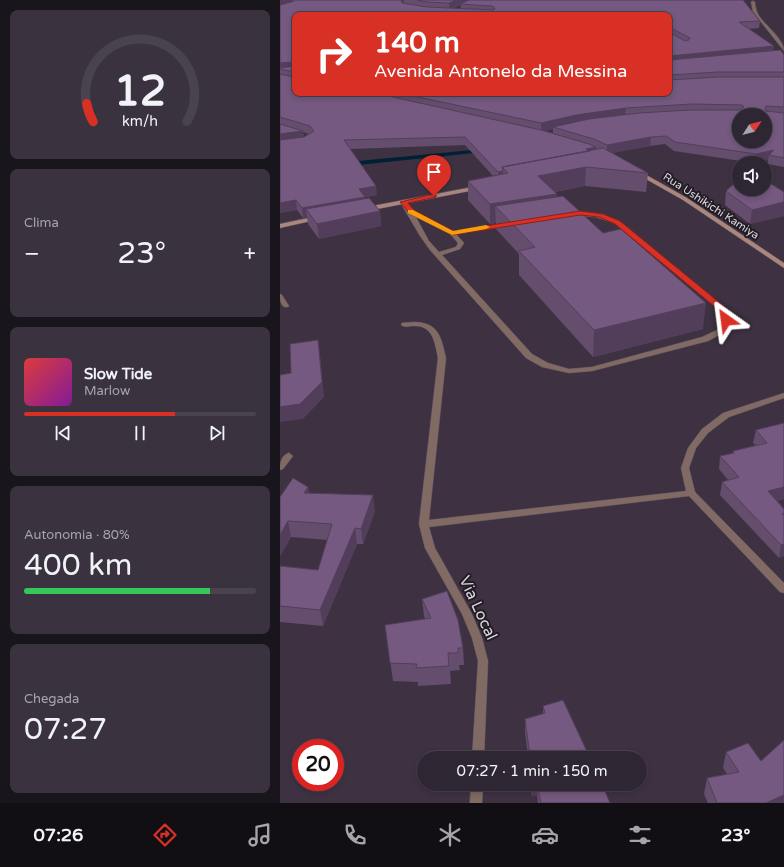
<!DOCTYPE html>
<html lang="pt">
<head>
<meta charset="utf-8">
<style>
	:root { --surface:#2e2632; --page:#3a323e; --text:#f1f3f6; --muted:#a7a5ac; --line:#49434d; --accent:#d93025 }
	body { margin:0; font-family:"Varela Round",sans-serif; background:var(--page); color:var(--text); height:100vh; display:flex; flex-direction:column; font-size:15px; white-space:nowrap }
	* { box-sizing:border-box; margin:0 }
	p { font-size:13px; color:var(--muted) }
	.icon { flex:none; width:22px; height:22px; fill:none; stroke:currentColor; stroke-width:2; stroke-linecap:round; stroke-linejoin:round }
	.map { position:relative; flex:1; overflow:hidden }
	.drawer { display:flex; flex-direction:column; gap:10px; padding:10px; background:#19151c; width:280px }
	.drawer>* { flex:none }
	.guide { position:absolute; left:12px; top:12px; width:380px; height:84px; border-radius:8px; box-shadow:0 2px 6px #0003,0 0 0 1px var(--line); background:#d93025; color:#fff; overflow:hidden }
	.needle { width:26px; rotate:54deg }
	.controls { position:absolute; left:452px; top:108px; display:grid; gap:8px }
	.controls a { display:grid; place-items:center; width:40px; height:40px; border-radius:50%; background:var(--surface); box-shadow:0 2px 6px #0003,0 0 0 1px var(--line); font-size:20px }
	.speed { position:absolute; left:12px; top:739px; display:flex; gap:8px; font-size:20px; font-weight:700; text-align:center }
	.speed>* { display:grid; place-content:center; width:52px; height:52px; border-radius:50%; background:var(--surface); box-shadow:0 2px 6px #0003,0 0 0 1px var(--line); line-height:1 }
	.speed .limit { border:6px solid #d22; background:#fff; color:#111 }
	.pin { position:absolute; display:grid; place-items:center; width:34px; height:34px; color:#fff; margin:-41px -17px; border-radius:50% 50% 50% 0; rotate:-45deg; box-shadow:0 0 4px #0007 }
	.pin .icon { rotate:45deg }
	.me { position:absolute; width:44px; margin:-22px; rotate:329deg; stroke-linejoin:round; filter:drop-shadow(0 0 3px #0008) }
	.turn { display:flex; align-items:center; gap:14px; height:84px; padding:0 16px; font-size:18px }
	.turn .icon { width:52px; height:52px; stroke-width:2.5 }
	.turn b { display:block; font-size:28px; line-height:34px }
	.big { font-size:30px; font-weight:600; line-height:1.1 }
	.drawer .card { flex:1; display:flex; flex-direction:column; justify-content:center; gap:6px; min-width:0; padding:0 14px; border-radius:8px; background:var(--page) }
	.drawer .dial { align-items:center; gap:0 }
	.dial svg { height:104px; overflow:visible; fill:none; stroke:var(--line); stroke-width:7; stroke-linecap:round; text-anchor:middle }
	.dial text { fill:var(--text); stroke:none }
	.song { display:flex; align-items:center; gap:12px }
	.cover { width:48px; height:48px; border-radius:6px; background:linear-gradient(135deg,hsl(0 70% 55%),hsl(290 70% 35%)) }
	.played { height:4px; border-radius:2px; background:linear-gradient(90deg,var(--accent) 65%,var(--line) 65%) }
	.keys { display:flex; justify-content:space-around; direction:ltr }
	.heat { display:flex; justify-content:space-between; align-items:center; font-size:22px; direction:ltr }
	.charge { height:6px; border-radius:3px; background:linear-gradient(90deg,#34c759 80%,var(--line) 0) }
	.trip { position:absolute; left:137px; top:751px; width:230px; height:40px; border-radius:20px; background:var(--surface); box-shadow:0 2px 6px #0003,0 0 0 1px var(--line); font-weight:600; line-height:40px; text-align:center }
	.tabs { display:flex; height:64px; justify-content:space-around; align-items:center; background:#120f14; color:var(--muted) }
	.tabs .icon { width:28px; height:28px }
	.tabs .current { color:var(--accent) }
	.tabs b { font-size:18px; color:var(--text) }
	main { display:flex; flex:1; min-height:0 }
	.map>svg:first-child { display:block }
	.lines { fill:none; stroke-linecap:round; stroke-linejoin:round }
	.stream { fill:#012035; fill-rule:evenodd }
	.lane-casing { stroke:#5b505e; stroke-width:1 }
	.street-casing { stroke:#5b505e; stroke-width:1 }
	.secondary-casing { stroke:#5b505e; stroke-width:1 }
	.lane { fill:#816a64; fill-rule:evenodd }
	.street { fill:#816a64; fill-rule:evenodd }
	.secondary { fill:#ab867d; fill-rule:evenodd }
	.wall { fill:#654d6e; fill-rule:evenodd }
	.shaded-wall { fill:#523e5a }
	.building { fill:#755980; stroke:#523e5a; fill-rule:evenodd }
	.route { fill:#d93025; stroke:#8d1f18 }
	.slow { fill:#f59e0b }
	.labels { text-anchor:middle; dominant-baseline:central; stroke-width:4; stroke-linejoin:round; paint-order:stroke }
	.far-street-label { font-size:11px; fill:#ddd6e0; stroke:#221c24 }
	.near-street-label { font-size:16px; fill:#ddd6e0; stroke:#221c24 }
</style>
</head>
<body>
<main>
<section class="drawer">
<div class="card dial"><svg viewBox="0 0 100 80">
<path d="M14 69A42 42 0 1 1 86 69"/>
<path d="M14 69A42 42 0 0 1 9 55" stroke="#d93025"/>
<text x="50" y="56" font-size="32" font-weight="700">12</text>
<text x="50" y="72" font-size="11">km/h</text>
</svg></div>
<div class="card"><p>Clima</p>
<div class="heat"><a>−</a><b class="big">23°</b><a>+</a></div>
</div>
<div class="card">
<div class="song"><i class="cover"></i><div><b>Slow Tide</b><p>Marlow</p></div></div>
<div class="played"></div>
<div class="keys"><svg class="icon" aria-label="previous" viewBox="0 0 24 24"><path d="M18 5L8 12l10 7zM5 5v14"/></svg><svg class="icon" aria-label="pause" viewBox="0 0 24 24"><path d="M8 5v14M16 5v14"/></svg><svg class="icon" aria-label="next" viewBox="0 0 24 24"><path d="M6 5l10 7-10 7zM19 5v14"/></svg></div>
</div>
<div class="card"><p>Autonomia · 80%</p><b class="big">400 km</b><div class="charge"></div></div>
<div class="card"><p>Chegada</p><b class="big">07:27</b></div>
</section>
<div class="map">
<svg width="504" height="803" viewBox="0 0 504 803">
	<rect width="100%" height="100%" fill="#3e3242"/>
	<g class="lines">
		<path class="stream" d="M202,149L205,151L204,152L68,166L65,164L68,162Z"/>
		<defs>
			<path id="lane" d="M123,200L125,201L132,210L173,231L228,223L229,224L226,226L176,234L184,243L180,249L162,255L252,354L268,363L289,369L312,367L422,337L437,330L442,320L440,311L335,223L315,217L291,215V213L293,212L315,213L339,221L445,309L450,320L443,333L428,341L312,371L289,373L262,367L246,358L150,250L140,236L120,202ZM136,217L170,234L178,243L176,247L159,252L149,241Z
				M0,294L2,295L9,306L8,307H4C0,303 0,300 0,294Z"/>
			<path id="street" d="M473,1L475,2C475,5 476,9 477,12C482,24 504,37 504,51L473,12L471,2Z
				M135,322C159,323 161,337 166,358L149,520L406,491L401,468L408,448L422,429L443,413L504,393V398L449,417L428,433L416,448L409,468L415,492L504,583V593L500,592L409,496L149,527L155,548L192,614L202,638L208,661L204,758H192L198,661L192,638L182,614L145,548L139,524L158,358C155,343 153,325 134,326C129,326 125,328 121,325L122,323Z
				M9,453L13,456L3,469L0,470C0,463 1,455 9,453Z
				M191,784H203L202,803H190Z"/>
			<path id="secondary" d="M357,172H361L407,198L504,263V268L403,200L357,174Z
				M198,186L200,187V189L87,211L84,209L87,207Z
				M38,216L41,218L40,219L0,228V224Z"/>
		</defs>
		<use href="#lane" class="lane-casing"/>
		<use href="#street" class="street-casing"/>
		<use href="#secondary" class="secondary-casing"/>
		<use href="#lane" class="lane"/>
		<use href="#street" class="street"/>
		<use href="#secondary" class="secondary"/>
	</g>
	<path class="wall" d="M0,0H463L480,21L479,28L469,29L493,51L504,55V167L488,164V160L475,163L394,151L385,144L370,146L331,153L368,173L366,192L305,186L275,192L277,197L423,329L313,357L239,275V254L216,229V223L210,224L188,200V181L213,176L185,145L70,149L97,195L85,197V198L100,211L101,226L39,239L28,224L27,217L23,218L17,210L0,213ZM180,5L181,8H174ZM15,15H389V93H15ZM273,129V133L265,131ZM23,132L29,134L24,137Z
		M446,191L504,192V216L470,224L445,205Z
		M504,423V499L497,501L504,509V556L499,558L440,495L442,482L448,480L439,469L440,456L452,454L453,451L476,445L473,443L476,430Z
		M28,487L29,493L95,511L83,544H77L43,626L0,622V566L38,570L48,540L11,537L0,556V497Z
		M142,599L183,648L184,665H179L180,670L170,671L171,684L138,686V682L113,681L105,625L145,619L144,616Z
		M263,706L310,758L248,756L245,732V719L263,714Z
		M446,752L504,803H428L424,794L427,778L447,774L443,768Z
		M249,784H322L330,803H258L257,795L252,796Z"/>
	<path class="shaded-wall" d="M0,0H12L13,4L0,7Z
		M122,0H124V5L122,7Z
		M176,0H193L180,4V5L169,10V3Z
		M494,46L493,53L389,63V56Z
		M14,62L15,70L0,69V63Z
		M346,108L345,116L273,127V129L261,132V123L296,115Z
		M23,131L24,139L0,142V134Z
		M371,137L370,146L327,154V145Z
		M316,147L315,156L306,149Z
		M494,150L489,155L488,160L475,163L476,154Z
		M306,167L305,186L258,195V176Z
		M223,171V180L218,181V172Z
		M96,186L97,195L85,197L86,206L26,209L27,217L23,218L22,208L79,189Z
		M277,194V213L215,206L216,223L210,224V204Z
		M16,200L17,210L0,213V203Z
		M504,202V216L470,224L472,210Z
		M100,211L101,226L39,239L37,224Z
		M426,303L423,329L313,357L314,330Z
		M38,340L40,355L44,397L23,419L0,422V407Z
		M28,487L30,503L24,493Z
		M504,487V499L485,504L488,491Z
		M93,495L95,511L83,544L81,529Z
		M8,521L11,537L0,556V535Z
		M75,528L77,544L43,626L40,610Z
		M504,544V556L499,558L501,545Z
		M252,784H257V795L252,796Z
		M504,795V803H486Z"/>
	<path class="building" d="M14,0H122L121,1L122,3L147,7L214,10L215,8L212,6L180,4L189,0H463L480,21L459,22L494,46L389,56V58V32L405,41L409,40L410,38L389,27V15H15V66L14,62L0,63V5L14,1Z
		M137,0H176L169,3L147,2Z
		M500,50L502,52L504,55V72H437L390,75L389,76V60Z
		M15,66V74L14,72L0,69V68Z
		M0,74L14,77L15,75V93H95L261,130L309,144L316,147L306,149L310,151L222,167L223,171L218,172L185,137L64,140L96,186L79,189L85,197L22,208L16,200L0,203V140L24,137L34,131L30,126L0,117Z
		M437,77H504V107L486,106L485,110L486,111L504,113V158L489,155L494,150L476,154L395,142L386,136L371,137L327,145L314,139L273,127L309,119L359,113L410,110H460L464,107L462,105L412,104L346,108L296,115L261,123L119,93H389V79L390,80ZM459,115H485V141H459Z
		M0,124L23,131L0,134Z
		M323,148L368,173L306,167L258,176L277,194L210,204L188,181L228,173L222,167Z
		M459,179V189H485V180L504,192V202L472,210L446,191Z
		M283,196L323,233L341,229L426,303L314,330L239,251L255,247L215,206Z
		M89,198L100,211L37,224L26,209Z
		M38,340L42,382L20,404L0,407V375L11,373L10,344Z
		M504,423V487L488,491L504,509V513L502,514L504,516V544L501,545L442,482L459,477L440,456L454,453L453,451L487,443L476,430Z
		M13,478L28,487L24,493L93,495L81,529L75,528L40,610L0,606V566L38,570L52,524L8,521L0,535V497Z
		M167,591L178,620L183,648H178V653H168L169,666L136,668L137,664L110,663L105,625L151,618L142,599Z
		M283,700L310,758H247L246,757L250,756L245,719L265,713L263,706Z
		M504,740V795L486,803H437L427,778L459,772L446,752L468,743L481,761Z
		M257,784H322L330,803H261Z"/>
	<path class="route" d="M154,194L156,195V197L128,203L134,210L173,231L300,211L323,214L340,221L446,308L450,320L449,322H443L440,311L335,224L319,217L300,215L172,235L129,213L120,202Z"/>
	<path class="slow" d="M128,210H133L173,231L206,225L210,227L206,229L172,235L128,213Z"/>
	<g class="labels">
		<g class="far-street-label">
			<text transform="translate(431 206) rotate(33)">Rua Ushikichi Kamiya</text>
		</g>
		<g class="near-street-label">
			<text transform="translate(198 608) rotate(65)">Via Local</text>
		</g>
	</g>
</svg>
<div class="controls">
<a><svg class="needle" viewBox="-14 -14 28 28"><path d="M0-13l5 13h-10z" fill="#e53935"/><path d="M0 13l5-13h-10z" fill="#a7a5ac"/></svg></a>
<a><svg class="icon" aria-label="sound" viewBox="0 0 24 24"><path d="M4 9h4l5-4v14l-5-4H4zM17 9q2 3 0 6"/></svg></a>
</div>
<div class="speed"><div class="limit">20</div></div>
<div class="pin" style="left:154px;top:196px;background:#d93025"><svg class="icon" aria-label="arrive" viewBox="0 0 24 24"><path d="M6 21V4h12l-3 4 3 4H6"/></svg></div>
<svg class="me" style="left:446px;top:320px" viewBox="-20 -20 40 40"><path d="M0-17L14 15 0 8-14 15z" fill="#d93025" stroke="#fff" stroke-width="4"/></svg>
<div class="trip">07:27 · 1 min · 150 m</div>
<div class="guide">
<div class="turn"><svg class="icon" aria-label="right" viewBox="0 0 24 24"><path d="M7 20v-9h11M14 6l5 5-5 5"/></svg><div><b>140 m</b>Avenida Antonelo da Messina</div></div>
</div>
</div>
</main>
<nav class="tabs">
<b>07:26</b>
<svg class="icon current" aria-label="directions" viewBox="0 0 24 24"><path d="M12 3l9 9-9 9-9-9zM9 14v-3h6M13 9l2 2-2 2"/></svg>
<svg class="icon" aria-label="music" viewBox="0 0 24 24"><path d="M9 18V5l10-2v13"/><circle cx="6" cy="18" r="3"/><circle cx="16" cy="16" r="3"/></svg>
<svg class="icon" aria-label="phone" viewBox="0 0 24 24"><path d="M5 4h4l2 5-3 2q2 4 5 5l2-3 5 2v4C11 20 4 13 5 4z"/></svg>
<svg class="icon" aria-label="climate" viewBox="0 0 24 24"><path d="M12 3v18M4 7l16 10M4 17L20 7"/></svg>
<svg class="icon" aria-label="car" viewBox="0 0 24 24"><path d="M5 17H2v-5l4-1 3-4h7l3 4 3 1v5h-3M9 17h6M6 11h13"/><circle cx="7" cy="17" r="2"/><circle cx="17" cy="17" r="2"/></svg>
<svg class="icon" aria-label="filters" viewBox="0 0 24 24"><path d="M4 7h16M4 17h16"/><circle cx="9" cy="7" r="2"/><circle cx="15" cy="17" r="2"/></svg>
<b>23°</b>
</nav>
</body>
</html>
